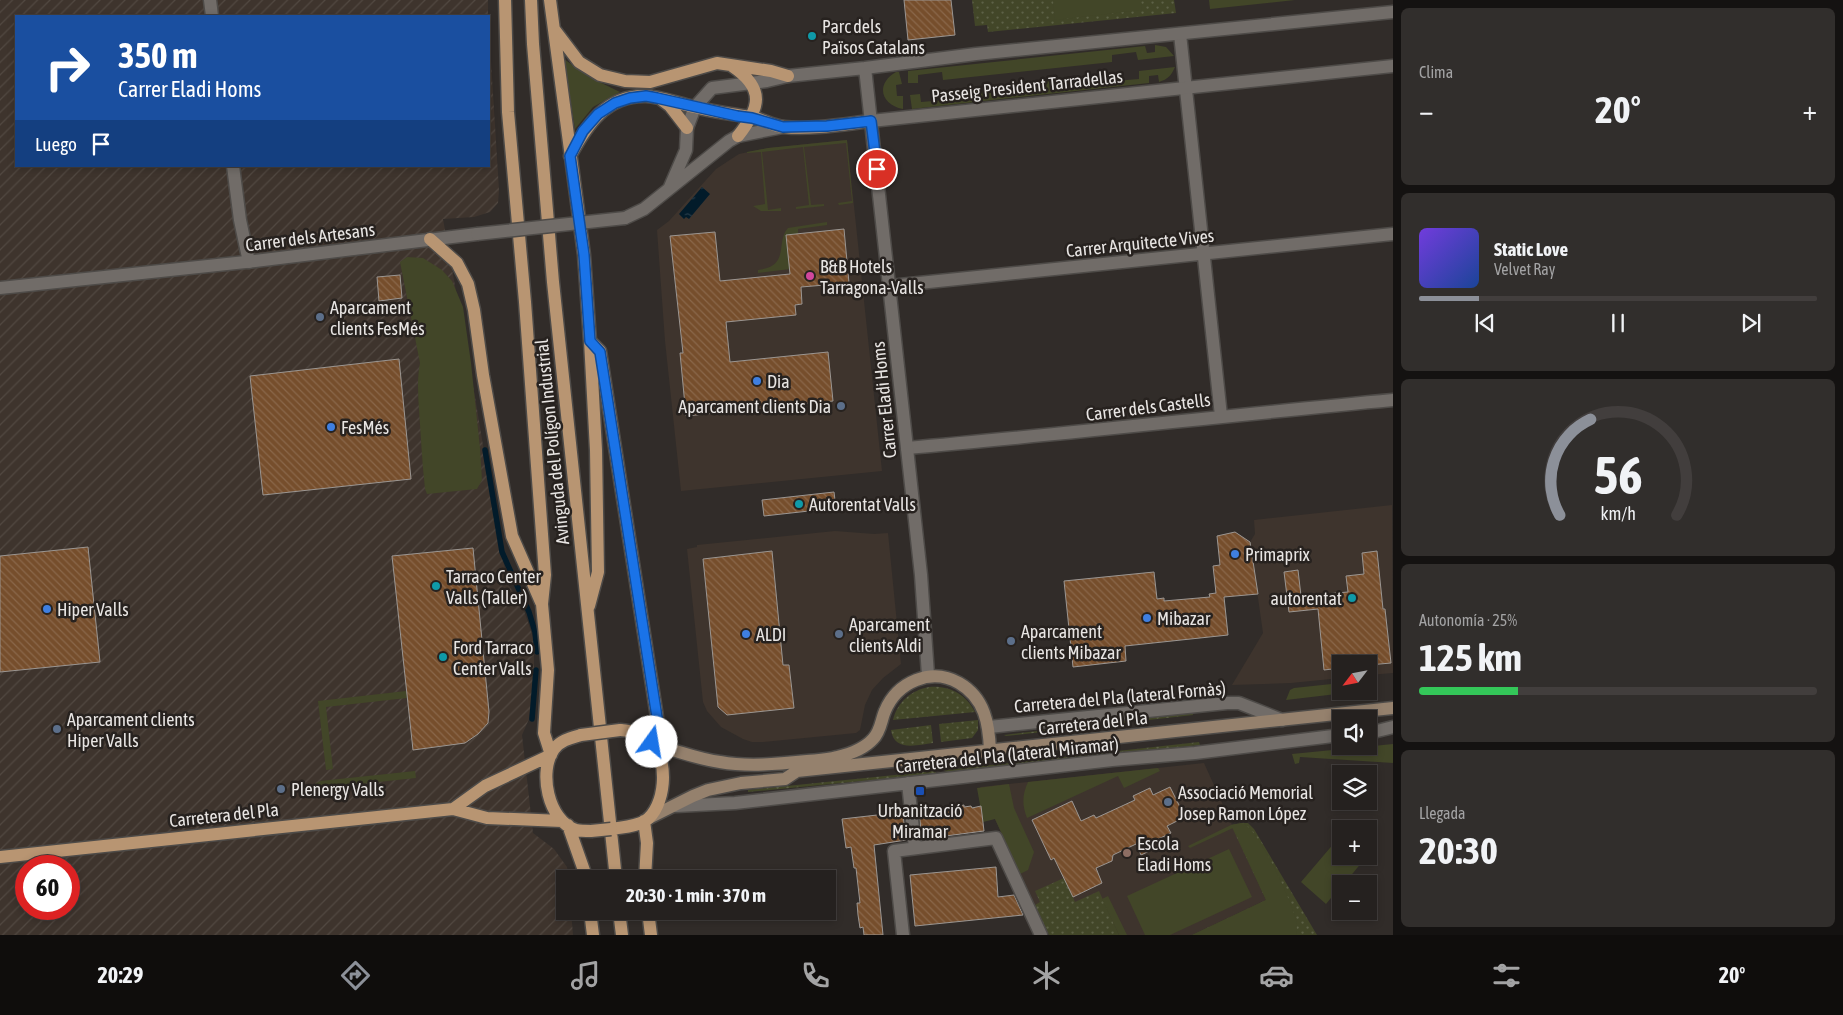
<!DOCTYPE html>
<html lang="es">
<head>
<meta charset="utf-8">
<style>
	:root { --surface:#25211f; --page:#312e2c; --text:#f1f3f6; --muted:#a3a3a4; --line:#423e3d; --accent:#8c9099 }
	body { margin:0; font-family:"Asap Condensed",sans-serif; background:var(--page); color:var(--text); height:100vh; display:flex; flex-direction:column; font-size:19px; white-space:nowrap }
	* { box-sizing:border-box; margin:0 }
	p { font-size:16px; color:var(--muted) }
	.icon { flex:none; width:28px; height:28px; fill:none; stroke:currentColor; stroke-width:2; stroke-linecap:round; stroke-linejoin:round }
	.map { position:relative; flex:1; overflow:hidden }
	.sheet { display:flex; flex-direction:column; gap:8px; padding:8px; background:#141211; width:450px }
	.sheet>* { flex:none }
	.guide { position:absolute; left:15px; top:15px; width:475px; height:152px; border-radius:0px; box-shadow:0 2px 8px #0003,0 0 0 1px var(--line); background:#1a4fa0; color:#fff; overflow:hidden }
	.needle { width:32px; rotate:238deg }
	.tools { position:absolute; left:1332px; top:655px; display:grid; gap:10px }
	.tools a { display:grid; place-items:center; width:45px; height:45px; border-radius:0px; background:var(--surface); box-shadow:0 2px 8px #0003,0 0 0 1px var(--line); font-size:25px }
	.speed { position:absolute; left:15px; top:855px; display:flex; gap:10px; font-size:25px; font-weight:700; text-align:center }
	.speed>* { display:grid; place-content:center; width:65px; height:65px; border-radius:50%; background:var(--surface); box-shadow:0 2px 8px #0003,0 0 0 1px var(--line); line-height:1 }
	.speed .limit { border:8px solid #d22; background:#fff; color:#111 }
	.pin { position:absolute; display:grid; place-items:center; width:42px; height:42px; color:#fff; margin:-21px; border:2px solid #fff; border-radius:50%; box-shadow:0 1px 5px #0007 }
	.me { position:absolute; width:55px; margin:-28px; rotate:13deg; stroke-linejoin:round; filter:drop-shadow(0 0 4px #0008) }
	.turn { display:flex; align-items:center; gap:18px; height:105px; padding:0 20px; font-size:22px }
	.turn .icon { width:65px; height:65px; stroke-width:2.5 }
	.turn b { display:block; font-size:35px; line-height:42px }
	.then { display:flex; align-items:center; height:48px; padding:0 20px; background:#0003; gap:10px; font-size:19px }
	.big { font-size:38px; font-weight:700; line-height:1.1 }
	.sheet .tile { flex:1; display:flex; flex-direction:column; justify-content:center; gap:8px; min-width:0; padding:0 18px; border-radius:8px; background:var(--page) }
	.sheet .dial { align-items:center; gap:0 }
	.dial svg { height:130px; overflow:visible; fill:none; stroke:var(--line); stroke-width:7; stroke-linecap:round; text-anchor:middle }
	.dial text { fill:var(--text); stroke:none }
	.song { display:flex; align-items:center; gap:15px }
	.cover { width:60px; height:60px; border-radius:8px; background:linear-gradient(135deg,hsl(260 70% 55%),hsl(220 70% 35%)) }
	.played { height:5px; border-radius:2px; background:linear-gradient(90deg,var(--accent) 15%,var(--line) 15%) }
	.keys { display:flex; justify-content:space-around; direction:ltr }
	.heat { display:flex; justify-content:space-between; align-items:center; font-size:28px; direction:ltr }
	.charge { height:8px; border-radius:4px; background:linear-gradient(90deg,#34c759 25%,var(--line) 0) }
	.trip { position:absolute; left:556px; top:870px; width:280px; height:50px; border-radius:0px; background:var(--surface); box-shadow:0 2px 8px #0003,0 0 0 1px var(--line); font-weight:700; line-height:50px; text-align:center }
	.menu { display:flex; height:80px; justify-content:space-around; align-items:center; background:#0f0d0c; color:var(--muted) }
	.menu .icon { width:35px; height:35px }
	.menu .on { color:var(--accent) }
	.menu b { font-size:22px; color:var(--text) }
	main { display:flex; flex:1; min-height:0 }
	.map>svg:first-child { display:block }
	.built { fill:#3e342d }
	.industrial { fill:url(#industrial-furrows); fill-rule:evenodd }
	.grass { fill:url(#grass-dots) }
	.garden { fill:#424628 }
	.water { fill:url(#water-ripples) }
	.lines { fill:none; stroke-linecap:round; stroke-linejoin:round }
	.stream { stroke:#021b2a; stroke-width:5.5 }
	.building { fill:url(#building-back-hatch); stroke:#9b9692 }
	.minor-casing { stroke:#4e4b48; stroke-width:15 }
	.tertiary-casing { stroke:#4e4b48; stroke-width:15 }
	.secondary-casing { stroke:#4e4b48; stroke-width:15 }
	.primary-casing { stroke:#4e4b48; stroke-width:15 }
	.minor { stroke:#716c68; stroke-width:12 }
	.tertiary { stroke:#716c68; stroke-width:12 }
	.secondary { stroke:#95816d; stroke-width:12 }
	.primary { stroke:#b89572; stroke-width:12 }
	.tertiary-bridge-casing { stroke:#4e4b48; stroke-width:15; stroke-linecap:butt }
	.primary-bridge-casing { stroke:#4e4b48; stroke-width:15; stroke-linecap:butt }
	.tertiary-bridge { stroke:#716c68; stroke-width:12 }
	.primary-bridge { stroke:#b89572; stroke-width:12 }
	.route-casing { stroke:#114b97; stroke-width:12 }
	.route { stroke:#1a73e8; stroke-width:9 }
	.culture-dot { fill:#0f9aa8; stroke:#27221f; stroke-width:2 }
	.hotel-dot { fill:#d1479c; stroke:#27221f; stroke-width:2 }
	.service-dot { fill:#5c6f8a; stroke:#27221f; stroke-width:2 }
	.shop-dot { fill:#3f7fe0; stroke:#27221f; stroke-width:2 }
	.transit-dot { fill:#1a4fb4; stroke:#27221f; stroke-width:2 }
	.education-dot { fill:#8d6e63; stroke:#27221f; stroke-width:2 }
	.labels { text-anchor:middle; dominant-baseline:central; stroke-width:5; stroke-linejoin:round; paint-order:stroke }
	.poi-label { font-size:18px; fill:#e8e5e3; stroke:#27221f; text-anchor:start }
	.street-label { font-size:18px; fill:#e8e5e3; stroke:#27221f }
</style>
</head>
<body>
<main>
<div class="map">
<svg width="1393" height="935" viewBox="0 0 1393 935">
	<defs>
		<pattern id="industrial-furrows" width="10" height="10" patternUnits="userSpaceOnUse" patternTransform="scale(1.25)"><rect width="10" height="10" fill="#3e342d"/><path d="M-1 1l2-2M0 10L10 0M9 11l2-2" fill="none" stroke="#514841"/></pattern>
		<pattern id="grass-dots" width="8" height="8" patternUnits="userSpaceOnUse" patternTransform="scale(1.25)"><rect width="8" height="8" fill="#424628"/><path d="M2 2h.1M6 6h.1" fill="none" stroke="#5d6147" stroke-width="1.8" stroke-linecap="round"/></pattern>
		<pattern id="water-ripples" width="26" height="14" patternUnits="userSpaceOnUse" patternTransform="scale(1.25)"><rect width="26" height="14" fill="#021b2a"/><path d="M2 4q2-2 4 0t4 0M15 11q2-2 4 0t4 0" fill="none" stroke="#273c49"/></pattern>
		<pattern id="building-back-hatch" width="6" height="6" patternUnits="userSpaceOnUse" patternTransform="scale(1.25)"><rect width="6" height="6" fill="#764e2c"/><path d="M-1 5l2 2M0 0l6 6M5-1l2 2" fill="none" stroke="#8a674a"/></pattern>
	</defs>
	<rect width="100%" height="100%" fill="#312c29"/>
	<path class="built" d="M847,140L882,471L681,491L665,341L657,230L669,221L716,169L739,154L768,148Z
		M1392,505L1393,673L1369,675V664H1341V678L1291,683L1232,685L1263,633L1250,542L1255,534L1254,520Z
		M835,531L874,534L888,533L901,664L883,678L872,690L865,705L860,730L856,733L763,742H752L743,739L721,727L707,711L703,702L687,549L697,547V545Z
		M1204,763L1266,900L1192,935H1049L980,787Z"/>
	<path class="industrial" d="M0,0H488V16H16V166H489V29L499,190L498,203L490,212L474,217L443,219L475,397L500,548L509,586L522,605L534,640V676L529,719L522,735L533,833L554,849L567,867L568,879H565V911H571L573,935H0ZM26,866H69V909H26Z"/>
	<path class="grass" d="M972,0H1174L1176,13L988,32L987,25L975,26Z
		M929,687C949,685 966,694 975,712L893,720C897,702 912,690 929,687Z
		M1193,713V715L1006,736L1004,735Z
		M978,720V730L972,738L941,742L939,724Z
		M931,725L933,743C917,745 894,752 891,730Z
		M1199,742L1200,745L947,772L944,771L946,770Z
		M934,771L936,772L935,774L748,792V790Z
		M1242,823H1248L1254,829L1317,935H1192L1266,900L1231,825Z
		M1064,878L1075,902L1099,891L1119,935H1049L1035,905L1040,902L1035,891Z"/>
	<path class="garden" d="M1053,0H1141L1142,10L1055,20Z
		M1209,0H1295L1210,9Z
		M1155,45L1166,47L1174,56L1138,60L1136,52L1112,55V62L943,80L942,72L918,75V83H908V71L1145,46L1147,53L1155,52Z
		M564,59L589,77L620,92L593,107L575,129Z
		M1175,67C1171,76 1168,79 1159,82L1158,75L1149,76V83L912,109L910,95L920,94L921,102L945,100L944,92L1100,75L1114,74L1115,81L1139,79V71Z
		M896,72H899L902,84L896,85L897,96H903V109C881,105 875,84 896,72Z
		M847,140L853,203L839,205L838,203L852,201L846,143L804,147L811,205L824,204V206L796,209V207L809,205L803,147L762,152L768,210L781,208V211H761L753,206L765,204L761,152L747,153V152L768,148Z
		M827,222V225L798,229V234L790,269L758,273V270C791,266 775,242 788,228Z
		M407,257L423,258L442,270L452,281L463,307L471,363L480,448L482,480L477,489L427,494L425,489C422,463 421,437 419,410C418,394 417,378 420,363L400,262Z
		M1341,683V691H1362L1286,700L1290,690L1294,688Z
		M406,691L407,698L326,707L333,769L326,770L318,701Z
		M1393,744V763L1300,757L1299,763L1295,764L1292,754Z
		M1158,768L1160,771L1124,788L1118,776L1027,818C1022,805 1022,795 1028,782Z
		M415,771L416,778L313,789V785L320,781Z
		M1009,784L1014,808L1034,852L1028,870L1020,874L995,819L983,822L977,788Z
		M1242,823C1258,827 1292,902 1296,920C1297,925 1297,930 1296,935H1192L1266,900L1233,828L1190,848L1188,846L1231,825Z
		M1341,835V856H1367L1344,884H1341V886L1326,904L1301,882Z
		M1229,849L1252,897L1170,935H1145L1127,896Z
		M1108,896L1127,935H1119L1102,899Z"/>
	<path class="water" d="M702,187L710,194L689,219L686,217L684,219L679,214Z"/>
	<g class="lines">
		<path class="stream" d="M485,450L502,552L529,612L535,632L537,652
			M532,719L536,670"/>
	</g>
	<path class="building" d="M904,0H951L955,35L908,40Z
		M844,229L849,283L801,287L802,304L795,305L796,315L726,322L730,362L828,352L833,401L686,416L680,353H683L670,236L715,232L720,281L790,274L786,235Z
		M400,275L402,298L379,301L377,277Z
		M399,359L411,479L263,495L250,376Z
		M834,492L836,508L764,516L762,500Z
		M1235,532L1250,542L1258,594L1224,597L1228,635L1125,646L1126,661L1073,667L1064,581L1154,572L1157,599L1164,598V601L1210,597L1209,594L1216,593L1213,566L1220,565L1217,536Z
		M88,547L100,662L0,672V556Z
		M473,548L489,712L488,723L478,734L465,743L413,750L392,556Z
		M772,551L783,665H789L794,708L727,715L718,707L703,559Z
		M1377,551L1383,609H1385L1391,663L1369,665L1341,664V668L1324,670L1318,609L1289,612L1284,572L1298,570L1301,596L1348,592L1346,576L1364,574L1362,553Z
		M1170,787L1185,817L1167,826L1171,833L1154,841L1158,847L1141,855L1136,844L1113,855L1112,861L1096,868L1102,883L1073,897L1054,858L1051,860L1032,820L1072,801L1081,821L1094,815L1096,818L1135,800L1133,796L1150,788L1153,795Z
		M964,805V807L971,806L972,808L981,806L984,831L922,839L919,812Z
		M886,814V816L903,814L906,840L874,845L883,935H864L863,927L860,928L858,915L857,903H860L856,868H854L851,847L846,848L842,819Z
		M996,867L998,897L1014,895L1023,915L915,926L910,875Z"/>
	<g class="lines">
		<defs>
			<path id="minor" d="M210,0L212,16
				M1180,34L1221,416
				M233,166L240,220L249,262
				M890,286L1393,234
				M907,448C1069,434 1231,415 1393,400
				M989,727L1227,703H1239L1282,720
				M1369,733L1393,727
				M908,783L915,848
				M676,806L735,803L1112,760L1195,753L1341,735
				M903,935L894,851L996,838L1041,935"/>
			<path id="tertiary" d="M865,68L921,575L928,675
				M871,121L1393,66
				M670,187L686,150L687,128L695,107L712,88L767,81L788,76L865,68L976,54L1393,12
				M625,218L644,209L729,141L738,136L783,127
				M0,288L255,261L477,234"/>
			<path id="secondary" d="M654,745C676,750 697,759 720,762C748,767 778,764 807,761C817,760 827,760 837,757C850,754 864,749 873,739C881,731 881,720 885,711C897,682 931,667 959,683C985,698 989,724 990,751
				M649,818L693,796L708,790L741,783L785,779L797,771L1393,708"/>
			<path id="primary" d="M505,0L508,112L525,302L545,575L542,604L548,670L544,733L551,755
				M531,0L533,44L553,282L616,879
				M550,0L584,255L590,341L596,450L598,572L589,606
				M554,29L579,62L600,75L625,81L650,82L717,63L771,71L788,76
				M732,66C766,89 760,108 738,136
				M662,100L670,106L687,128
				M570,156C587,125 606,95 646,96C662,97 679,104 695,107C713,112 732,114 751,117C762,119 773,126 784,127C810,130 845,124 871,121
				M430,239L457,263L468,284L474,310L483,375L512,536L541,602
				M590,341L600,351L657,717L652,742
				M581,735C571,738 561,740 554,749C538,771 548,821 576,830C581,831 586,831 591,831
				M453,809L485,786L551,755
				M644,821L647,843L645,879
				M568,825L587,879
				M611,829C622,827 635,827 645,821C666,807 669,761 652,742C644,733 631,731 620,730
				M0,857L453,809L487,818L562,821
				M590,911L593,935
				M619,911L622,935
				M648,911L651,935"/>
		</defs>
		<use href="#minor" class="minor-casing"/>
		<use href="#tertiary" class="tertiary-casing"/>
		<use href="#secondary" class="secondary-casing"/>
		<use href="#primary" class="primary-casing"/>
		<use href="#minor" class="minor"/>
		<use href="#tertiary" class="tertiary"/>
		<use href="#secondary" class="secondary"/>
		<use href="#primary" class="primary"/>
		<defs>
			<path id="tertiary-bridge" d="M477,234L625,218"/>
			<path id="primary-bridge" d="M581,735L620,730
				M591,831L611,829"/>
		</defs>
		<use href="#tertiary-bridge" class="tertiary-bridge-casing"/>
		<use href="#primary-bridge" class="primary-bridge-casing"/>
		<use href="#tertiary-bridge" class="tertiary-bridge"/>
		<use href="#primary-bridge" class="primary-bridge"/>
	</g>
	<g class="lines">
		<defs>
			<path id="route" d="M652,742L657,717L600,352L590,341L584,255L570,156L583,131L598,114L615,103L630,98L646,96L657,98L737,116L752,118L783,127L827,126L871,121L877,169"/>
		</defs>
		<use href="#route" class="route-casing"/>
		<use href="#route" class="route"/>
	</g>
	<g class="culture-dot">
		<circle cx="812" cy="36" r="5"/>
		<circle cx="799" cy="504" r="5"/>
		<circle cx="436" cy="586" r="5"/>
		<circle cx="1352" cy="598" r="5"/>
		<circle cx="443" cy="657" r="5"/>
	</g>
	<circle class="hotel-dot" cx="810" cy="276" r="5"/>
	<g class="service-dot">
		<circle cx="320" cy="317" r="5"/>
		<circle cx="841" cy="406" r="5"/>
		<circle cx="839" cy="634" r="5"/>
		<circle cx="1011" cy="641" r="5"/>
		<circle cx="57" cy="729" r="5"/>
		<circle cx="281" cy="789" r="5"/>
		<circle cx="1168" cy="802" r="5"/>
	</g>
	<g class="shop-dot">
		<circle cx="757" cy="381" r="5"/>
		<circle cx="331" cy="427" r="5"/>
		<circle cx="1235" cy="554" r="5"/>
		<circle cx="47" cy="609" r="5"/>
		<circle cx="1147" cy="618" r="5"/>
		<circle cx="746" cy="634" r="5"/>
	</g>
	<rect class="transit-dot" x="915" y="786" width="10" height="10" rx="2.5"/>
	<circle class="education-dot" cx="1127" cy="853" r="5"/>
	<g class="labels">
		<g class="poi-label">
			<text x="822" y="26">Parc dels<tspan x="822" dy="21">Països Catalans</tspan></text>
			<text x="820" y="266">B&amp;B Hotels<tspan x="820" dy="21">Tarragona-Valls</tspan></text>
			<text x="330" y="307">Aparcament<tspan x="330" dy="21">clients FesMés</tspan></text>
			<text x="767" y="381">Dia</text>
			<text x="831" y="406" text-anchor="end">Aparcament clients Dia</text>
			<text x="341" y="427">FesMés</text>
			<text x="809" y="504">Autorentat Valls</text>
			<text x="1245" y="554">Primaprix</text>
			<text x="446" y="576">Tarraco Center<tspan x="446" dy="21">Valls (Taller)</tspan></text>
			<text x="1342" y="598" text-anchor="end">autorentat</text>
			<text x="57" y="609">Hiper Valls</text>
			<text x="1157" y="618">Mibazar</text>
			<text x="849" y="624">Aparcament<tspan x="849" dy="21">clients Aldi</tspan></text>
			<text x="1021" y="631">Aparcament<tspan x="1021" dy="21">clients Mibazar</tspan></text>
			<text x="756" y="634">ALDI</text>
			<text x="453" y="647">Ford Tarraco<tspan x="453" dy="21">Center Valls</tspan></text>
			<text x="67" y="719">Aparcament clients<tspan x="67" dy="21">Hiper Valls</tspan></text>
			<text x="291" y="789">Plenergy Valls</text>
			<text x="1178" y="792">Associació Memorial<tspan x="1178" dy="21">Josep Ramon López</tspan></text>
			<text x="920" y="810" text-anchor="middle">Urbanització<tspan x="920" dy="21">Miramar</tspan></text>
			<text x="1137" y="843">Escola<tspan x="1137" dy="21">Eladi Homs</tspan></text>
		</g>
		<g class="street-label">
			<text transform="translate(1027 86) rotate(-6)">Passeig President Tarradellas</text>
			<text transform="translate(310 237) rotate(-7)">Carrer dels Artesans</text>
			<text transform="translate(1140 243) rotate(-6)">Carrer Arquitecte Vives</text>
			<text transform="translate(884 400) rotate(-96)">Carrer Eladi Homs</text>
			<text transform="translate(1148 407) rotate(-7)">Carrer dels Castells</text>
			<text transform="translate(552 442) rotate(-96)">Avinguda del Polígon Industrial</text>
			<text transform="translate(1120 697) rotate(-5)">Carretera del Pla (lateral Fornàs)</text>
			<text transform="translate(1093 723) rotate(-6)">Carretera del Pla</text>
			<text transform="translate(1007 755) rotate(-6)">Carretera del Pla (lateral Miramar)</text>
			<text transform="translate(224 815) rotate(-6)">Carretera del Pla</text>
		</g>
	</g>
</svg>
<div class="tools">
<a><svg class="needle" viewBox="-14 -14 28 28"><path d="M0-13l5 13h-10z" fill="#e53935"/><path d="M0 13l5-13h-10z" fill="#a3a3a4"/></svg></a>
<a><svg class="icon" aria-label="sound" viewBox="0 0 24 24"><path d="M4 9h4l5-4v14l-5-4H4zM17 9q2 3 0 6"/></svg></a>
<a><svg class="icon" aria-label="layers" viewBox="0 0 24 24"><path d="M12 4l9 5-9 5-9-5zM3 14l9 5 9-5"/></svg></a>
<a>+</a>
<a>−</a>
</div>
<div class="speed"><div class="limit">60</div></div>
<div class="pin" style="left:877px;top:169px;background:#d93025"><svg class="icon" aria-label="arrive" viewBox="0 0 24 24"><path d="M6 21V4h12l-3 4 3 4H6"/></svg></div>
<svg class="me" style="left:652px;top:742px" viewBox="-20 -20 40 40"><circle r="19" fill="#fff"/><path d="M0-13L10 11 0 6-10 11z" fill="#1a73e8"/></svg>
<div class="trip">20:30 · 1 min · 370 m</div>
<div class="guide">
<div class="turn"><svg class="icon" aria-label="right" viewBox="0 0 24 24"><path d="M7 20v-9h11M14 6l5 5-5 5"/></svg><div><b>350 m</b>Carrer Eladi Homs</div></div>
<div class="then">Luego<svg class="icon" aria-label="arrive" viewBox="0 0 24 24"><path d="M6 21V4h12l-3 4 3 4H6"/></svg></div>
</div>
</div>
<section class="sheet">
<div class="tile"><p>Clima</p>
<div class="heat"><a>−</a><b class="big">20°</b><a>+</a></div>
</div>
<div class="tile">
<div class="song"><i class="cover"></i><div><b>Static Love</b><p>Velvet Ray</p></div></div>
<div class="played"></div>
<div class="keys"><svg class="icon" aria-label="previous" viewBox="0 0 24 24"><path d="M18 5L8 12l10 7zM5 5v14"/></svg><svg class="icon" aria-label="pause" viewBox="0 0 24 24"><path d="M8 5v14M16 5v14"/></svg><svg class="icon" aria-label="next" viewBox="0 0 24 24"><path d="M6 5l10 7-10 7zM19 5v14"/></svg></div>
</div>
<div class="tile dial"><svg viewBox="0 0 100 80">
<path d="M14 69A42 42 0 1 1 86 69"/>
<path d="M14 69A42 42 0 0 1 33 10" stroke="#8c9099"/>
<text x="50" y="56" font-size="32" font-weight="700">56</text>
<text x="50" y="72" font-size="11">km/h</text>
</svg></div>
<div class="tile"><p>Autonomía · 25%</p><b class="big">125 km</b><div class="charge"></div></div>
<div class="tile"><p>Llegada</p><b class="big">20:30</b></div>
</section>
</main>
<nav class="menu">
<b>20:29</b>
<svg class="icon on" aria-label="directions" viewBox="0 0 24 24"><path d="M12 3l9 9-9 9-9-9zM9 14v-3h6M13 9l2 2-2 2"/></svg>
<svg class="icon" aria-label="music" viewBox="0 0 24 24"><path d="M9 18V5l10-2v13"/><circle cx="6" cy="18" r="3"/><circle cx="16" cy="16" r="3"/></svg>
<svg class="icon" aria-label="phone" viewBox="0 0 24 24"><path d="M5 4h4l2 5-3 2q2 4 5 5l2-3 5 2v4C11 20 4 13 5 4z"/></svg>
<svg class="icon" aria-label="climate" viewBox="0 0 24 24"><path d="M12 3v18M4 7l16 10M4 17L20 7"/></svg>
<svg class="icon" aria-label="car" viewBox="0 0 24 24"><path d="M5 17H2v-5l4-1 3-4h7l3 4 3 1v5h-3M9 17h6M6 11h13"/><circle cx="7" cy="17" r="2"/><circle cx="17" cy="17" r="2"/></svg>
<svg class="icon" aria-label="filters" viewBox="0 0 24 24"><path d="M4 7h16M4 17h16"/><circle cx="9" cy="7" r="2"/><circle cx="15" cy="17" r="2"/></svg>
<b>20°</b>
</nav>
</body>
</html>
